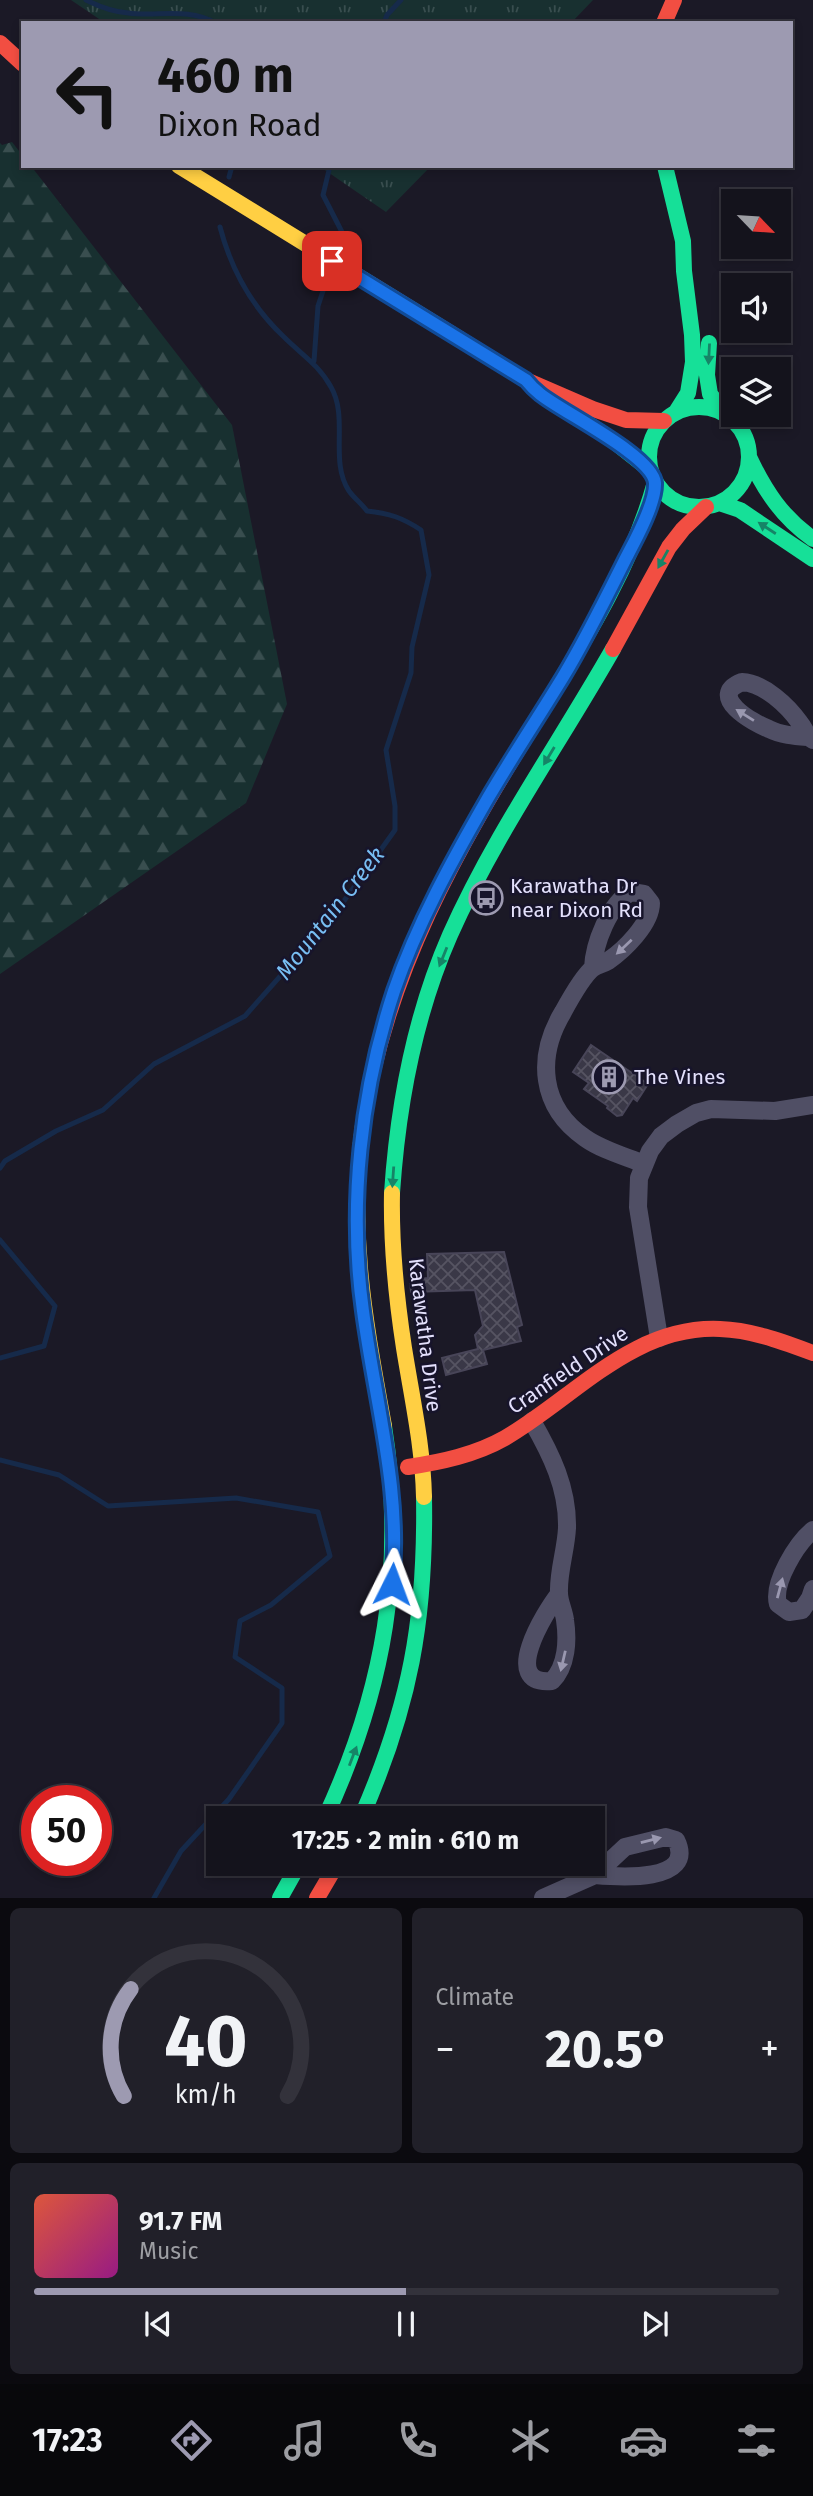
<!DOCTYPE html>
<html lang="en">
<head>
<meta charset="utf-8">
<style>
	:root { --surface:#14131c; --page:#212029; --text:#f1f3f6; --muted:#9d9ea3; --line:#33323b; --accent:#9d9ab1 }
	body { margin:0; font-family:"Fira Sans",sans-serif; background:var(--page); color:var(--text); height:100vh; display:flex; flex-direction:column; font-size:26px; white-space:nowrap }
	* { box-sizing:border-box; margin:0 }
	p { font-size:23px; color:var(--muted) }
	.icon { flex:none; width:38px; height:38px; fill:none; stroke:currentColor; stroke-width:2; stroke-linecap:round; stroke-linejoin:round }
	.map { position:relative; height:1898px; overflow:hidden }
	.drawer { display:flex; flex-direction:column; gap:10px; padding:10px; background:#0b0a0f; flex:1 }
	.drawer>* { flex:none }
	.top-card { position:absolute; left:21px; top:21px; width:772px; height:147px; border-radius:0px; box-shadow:0 4px 10px #0003,0 0 0 2px var(--line); background:#9d9ab1; color:#111; overflow:hidden }
	.needle { width:46px; rotate:115deg }
	.buttons { position:absolute; left:721px; top:189px; display:grid; gap:14px }
	.buttons a { display:grid; place-items:center; width:70px; height:70px; border-radius:0px; background:var(--surface); box-shadow:0 4px 10px #0003,0 0 0 2px var(--line); font-size:35px }
	.speed { position:absolute; left:21px; top:1785px; display:flex; gap:14px; font-size:35px; font-weight:700; text-align:center }
	.speed>* { display:grid; place-content:center; width:91px; height:91px; border-radius:50%; background:var(--surface); box-shadow:0 4px 10px #0003,0 0 0 2px var(--line); line-height:1 }
	.speed .limit { border:10px solid #d22; background:#fff; color:#111 }
	.pin { position:absolute; display:grid; place-items:center; width:60px; height:60px; color:#fff; margin:-30px; border-radius:14px; box-shadow:0 4px 10px #0006 }
	.me { position:absolute; width:77px; margin:-38px; rotate:3deg; stroke-linejoin:round; filter:drop-shadow(0 0 5px #0008) }
	.turn { display:flex; align-items:center; gap:24px; height:147px; padding:0 21px; font-size:32px }
	.turn .icon { width:91px; height:91px; stroke-width:2.5 }
	.turn b { display:block; font-size:49px; line-height:60px }
	.big { font-size:52px; font-weight:700; line-height:1.1 }
	.drawer .card { flex:1; display:flex; flex-direction:column; justify-content:center; gap:10px; min-width:0; padding:0 24px; border-radius:10px; background:var(--page) }
	.drawer .dial { align-items:center; gap:0 }
	.dial svg { height:182px; overflow:visible; fill:none; stroke:var(--line); stroke-width:7; stroke-linecap:round; text-anchor:middle }
	.dial text { fill:var(--text); stroke:none }
	.song { display:flex; align-items:center; gap:21px }
	.cover { width:84px; height:84px; border-radius:10px; background:linear-gradient(135deg,hsl(10 70% 55%),hsl(310 70% 35%)) }
	.played { height:7px; border-radius:4px; background:linear-gradient(90deg,var(--accent) 50%,var(--line) 50%) }
	.keys { display:flex; justify-content:space-around; direction:ltr }
	.heat { display:flex; justify-content:space-between; align-items:center; font-size:38px; direction:ltr }
	.drawer .tiles { flex:1; display:grid; gap:10px; grid-template-columns:1fr 1fr }
	.card:last-child { grid-column:span 2 }
	.trip { position:absolute; left:206px; top:1806px; width:399px; height:70px; border-radius:0px; background:var(--surface); box-shadow:0 4px 10px #0003,0 0 0 2px var(--line); font-weight:700; line-height:70px; text-align:center }
	.tabs { display:flex; height:112px; justify-content:space-around; align-items:center; background:#08080b; color:var(--muted) }
	.tabs .icon { width:49px; height:49px }
	.tabs .selected { color:var(--accent) }
	.tabs b { font-size:32px; color:var(--text) }
	.map>svg:first-child { display:block }
	.forest { fill:url(#forest-firs) }
	.park { fill:url(#park-tufts) }
	.lines { fill:none; stroke-linecap:round; stroke-linejoin:round }
	.stream { stroke:#162a4a; stroke-width:5 }
	.building { fill:url(#building-cross-hatch); stroke:#484558; stroke-width:2 }
	.street { stroke:#504f65; stroke-width:18 }
	.fast { stroke:#16e098; stroke-width:16 }
	.slow { stroke:#ffcf43; stroke-width:16 }
	.jam { stroke:#f24e42; stroke-width:16 }
	.oneway { fill:#168467 }
	.oneway2 { fill:#9a98b0 }
	.route-casing { stroke:#114b97; stroke-width:18 }
	.route { stroke:#1a73e8; stroke-width:12 }
	.labels { text-anchor:middle; dominant-baseline:central; stroke-width:5; stroke-linejoin:round; paint-order:stroke }
	.poi-label { font-size:21px; fill:#e3e0fc; stroke:#17142b; text-anchor:start }
	.street-label { font-size:21px; fill:#e3e0fc; stroke:#17142b }
	.water-label { font-size:23px; font-style:italic; fill:#78bef3; stroke:#17142b }
</style>
</head>
<body>
<div class="map">
<svg width="813" height="1898" viewBox="0 0 813 1898">
	<defs>
		<pattern id="forest-firs" width="22" height="20" patternUnits="userSpaceOnUse" patternTransform="scale(1.75)"><rect width="22" height="20" fill="#183030"/><path d="M5 1l3.5 6h-7zM16 11l3.5 6h-7z" fill="#394e4f"/></pattern>
		<pattern id="park-tufts" width="24" height="20" patternUnits="userSpaceOnUse" patternTransform="scale(1.75)"><rect width="24" height="20" fill="#183030"/><path d="M3 7l-1-3M5 7V3M7 7l1-3M15 17l-1-3M17 17v-4M19 17l1-3" fill="none" stroke="#394e4f"/></pattern>
		<pattern id="building-cross-hatch" width="8" height="8" patternUnits="userSpaceOnUse" patternTransform="scale(1.75)"><rect width="8" height="8" fill="#3a3847"/><path d="M0 0l8 8M0 8l8-8" fill="none" stroke="#565462"/></pattern>
	</defs>
	<rect width="100%" height="100%" fill="#1b1926"/>
	<path class="forest" d="M12,142L23,156V166H31L232,425L287,704L246,803L0,974V143L2,145Z"/>
	<path class="park" d="M71,0H593L571,23H105Z
		M319,166H431L386,212Z"/>
	<g class="lines">
		<path class="stream" d="M86,0C98,6 114,12 128,13C156,17 189,7 215,23
			M384,23L387,15L401,0
			M330,166L323,195L343,234L335,254
			M229,177L232,166
			M314,361L318,306L331,267
			M0,1168L5,1161L56,1131L103,1110L154,1064L245,1016L331,919L395,830V806L386,750L411,673L412,647L429,575L421,530C403,518 389,513 367,511C362,504 354,498 349,491C329,461 349,418 331,387C319,365 301,354 284,337C252,307 231,269 220,227
			M0,1240L55,1306L44,1346L0,1358
			M0,1460L59,1475L108,1506L236,1498L318,1512L330,1556L271,1605L240,1621L235,1657L282,1688V1723L229,1799L181,1851L154,1898"/>
	</g>
	<path class="building" d="M591,1045L648,1084L637,1101L633,1098L622,1115L617,1116L607,1108L608,1106L584,1089L589,1083L573,1072Z
		M504,1252L522,1325L517,1327L521,1341L483,1350L487,1364L446,1375L442,1358L478,1349L475,1335L483,1326L475,1290L411,1292L410,1280L428,1278L427,1254Z"/>
	<g class="lines">
		<path class="street" d="M808,737C795,736 781,735 769,729C753,723 706,696 742,682C764,683 788,706 800,723C805,729 806,736 813,740
			M593,968C594,944 609,904 631,892L644,894L651,903C651,924 624,950 608,961C603,964 598,965 593,968C584,975 569,1001 563,1012C536,1057 540,1107 585,1138C602,1150 624,1156 644,1164
			M659,1338L638,1207L639,1178L650,1151L661,1136L677,1124L696,1113L711,1109L775,1111L813,1105
			M532,1421C551,1454 568,1488 567,1528C566,1550 558,1572 559,1593C559,1602 564,1611 565,1620C568,1640 567,1666 552,1681C499,1686 545,1612 559,1594
			M813,1530C797,1543 772,1583 778,1604L789,1612L802,1610L810,1598L813,1589
			M543,1898L595,1875L625,1847L666,1837L676,1840C697,1883 618,1877 595,1875"/>
		<path class="fast" d="M665,166L683,241L684,271L692,335L693,362L688,393L676,412
			M709,343L707,375L710,394L724,413
			M649 457a50 50 0 1 1 100 0a50 50 0 1 1-100 0Z
			M571,413L607,436L650,470
			M749,457C765,491 782,517 813,539
			M719,503L740,510L813,559
			M537,719C582,645 632,567 655,482
			M392,1193C398,1104 414,1017 450,935C495,834 559,744 613,649
			M325,1818C384,1691 406,1566 384,1426
			M361,1818C410,1706 426,1620 424,1497
			M280,1898L299,1864"/>
		<path class="slow" d="M179,166L460,339
			M363,1125C348,1234 365,1320 384,1426
			M392,1193C391,1245 396,1296 404,1348C412,1398 423,1447 424,1497"/>
		<path class="jam" d="M664,23L674,0
			M0,43L23,64
			M460,339L526,380L593,409L626,420L664,421
			M613,649L669,547L683,529L706,507
			M363,1125C384,975 458,846 537,719
			M408,1467C441,1462 475,1455 505,1438C574,1398 633,1325 720,1329C752,1330 783,1342 813,1353
			M317,1898L337,1864"/>
	</g>
	<defs><path id="oneway-solid" d="M-6-.8H1V-3.2L6.5 0L1 3.2V.8H-6Z" transform="scale(1.75)"/></defs>
	<g class="oneway">
		<use href="#oneway-solid" transform="translate(709 354) rotate(93)"/>
		<use href="#oneway-solid" transform="translate(767 528) rotate(-147)"/>
		<use href="#oneway-solid" transform="translate(663 559) rotate(119)"/>
		<use href="#oneway-solid" transform="translate(549 756) rotate(121)"/>
		<use href="#oneway-solid" transform="translate(443 957) rotate(112)"/>
		<use href="#oneway-solid" transform="translate(393 1177) rotate(94)"/>
		<use href="#oneway-solid" transform="translate(353 1756) rotate(-69)"/>
	</g>
	<g class="oneway2">
		<use href="#oneway-solid" transform="translate(745 715) rotate(-148)"/>
		<use href="#oneway-solid" transform="translate(624 947) rotate(137)"/>
		<use href="#oneway-solid" transform="translate(780 1588) rotate(-75)"/>
		<use href="#oneway-solid" transform="translate(563 1661) rotate(103)"/>
		<use href="#oneway-solid" transform="translate(651 1840) rotate(-14)"/>
	</g>
	<g class="lines">
		<defs>
			<path id="route" d="M332,261L526,380C530,385 535,390 540,394C562,412 653,456 655,483C656,503 635,541 626,558C606,598 586,639 563,677C538,718 512,757 488,798C453,859 417,924 394,991C361,1092 348,1205 363,1311C375,1402 402,1492 392,1584"/>
		</defs>
		<use href="#route" class="route-casing"/>
		<use href="#route" class="route"/>
	</g>
	<defs>
		<symbol id="bus-ring" viewBox="-11 -11 22 22"><circle r="9.5" fill="#17142b" stroke="#9d9ab1" stroke-width="1.5"/><path d="M-5-6H5V4H4V6H2V4H-2V6H-4V4H-5ZM-3.5-4V0h7V-4ZM-3.5 1.2v1.5H-2V1.2ZM2 1.2v1.5H3.5V1.2Z" fill="#9d9ab1"/></symbol>
		<symbol id="building-ring" viewBox="-11 -11 22 22"><circle r="9.5" fill="#17142b" stroke="#9d9ab1" stroke-width="1.5"/><path d="M-4-6H4V6H1V3H-1V6H-4ZM-2.5-4.3h1.7v1.8h-1.7ZM.8-4.3h1.7v1.8H.8ZM-2.5-1h1.7V.8h-1.7ZM.8-1h1.7V.8H.8Z" fill="#9d9ab1"/></symbol>
	</defs>
	<g fill-rule="evenodd">
		<use href="#bus-ring" x="467" y="879" width="38" height="38"/>
		<use href="#building-ring" x="590" y="1058" width="38" height="38"/>
	</g>
	<g class="labels">
		<g class="poi-label">
			<text x="510" y="886">Karawatha Dr<tspan x="510" dy="24">near Dixon Rd</tspan></text>
			<text x="634" y="1077">The Vines</text>
		</g>
		<g class="street-label">
			<text transform="translate(425 1335) rotate(83)">Karawatha Drive</text>
			<text transform="translate(568 1370) rotate(-34)">Cranfield Drive</text>
		</g>
		<g class="water-label">
			<text transform="translate(330 913) rotate(-52)">Mountain Creek</text>
		</g>
	</g>
</svg>
<div class="buttons">
<a><svg class="needle" viewBox="-14 -14 28 28"><path d="M0-13l5 13h-10z" fill="#e53935"/><path d="M0 13l5-13h-10z" fill="#9d9ea3"/></svg></a>
<a><svg class="icon" aria-label="sound" viewBox="0 0 24 24"><path d="M4 9h4l5-4v14l-5-4H4zM17 9q2 3 0 6"/></svg></a>
<a><svg class="icon" aria-label="layers" viewBox="0 0 24 24"><path d="M12 4l9 5-9 5-9-5zM3 14l9 5 9-5"/></svg></a>
</div>
<div class="speed"><div class="limit">50</div></div>
<div class="pin" style="left:332px;top:261px;background:#d93025"><svg class="icon" aria-label="arrive" viewBox="0 0 24 24"><path d="M6 21V4h12l-3 4 3 4H6"/></svg></div>
<svg class="me" style="left:392px;top:1584px" viewBox="-20 -20 40 40"><path d="M0-17L14 15 0 8-14 15z" fill="#1a73e8" stroke="#fff" stroke-width="4"/></svg>
<div class="trip">17:25 · 2 min · 610 m</div>
<div class="top-card">
<div class="turn"><svg class="icon" aria-label="left" viewBox="0 0 24 24"><path d="M17 20v-9H6M10 6l-5 5 5 5"/></svg><div><b>460 m</b>Dixon Road</div></div>
</div>
</div>
<section class="drawer">
<div class="tiles">
<div class="card dial"><svg viewBox="0 0 100 80">
<path d="M14 69A42 42 0 1 1 86 69"/>
<path d="M14 69A42 42 0 0 1 17 22" stroke="#9d9ab1"/>
<text x="50" y="56" font-size="32" font-weight="700">40</text>
<text x="50" y="72" font-size="11">km/h</text>
</svg></div>
<div class="card"><p>Climate</p>
<div class="heat"><a>−</a><b class="big">20.5°</b><a>+</a></div>
</div>
<div class="card">
<div class="song"><i class="cover"></i><div><b>91.7 FM</b><p>Music</p></div></div>
<div class="played"></div>
<div class="keys"><svg class="icon" aria-label="previous" viewBox="0 0 24 24"><path d="M18 5L8 12l10 7zM5 5v14"/></svg><svg class="icon" aria-label="pause" viewBox="0 0 24 24"><path d="M8 5v14M16 5v14"/></svg><svg class="icon" aria-label="next" viewBox="0 0 24 24"><path d="M6 5l10 7-10 7zM19 5v14"/></svg></div>
</div>
</div>
</section>
<nav class="tabs">
<b>17:23</b>
<svg class="icon selected" aria-label="directions" viewBox="0 0 24 24"><path d="M12 3l9 9-9 9-9-9zM9 14v-3h6M13 9l2 2-2 2"/></svg>
<svg class="icon" aria-label="music" viewBox="0 0 24 24"><path d="M9 18V5l10-2v13"/><circle cx="6" cy="18" r="3"/><circle cx="16" cy="16" r="3"/></svg>
<svg class="icon" aria-label="phone" viewBox="0 0 24 24"><path d="M5 4h4l2 5-3 2q2 4 5 5l2-3 5 2v4C11 20 4 13 5 4z"/></svg>
<svg class="icon" aria-label="climate" viewBox="0 0 24 24"><path d="M12 3v18M4 7l16 10M4 17L20 7"/></svg>
<svg class="icon" aria-label="car" viewBox="0 0 24 24"><path d="M5 17H2v-5l4-1 3-4h7l3 4 3 1v5h-3M9 17h6M6 11h13"/><circle cx="7" cy="17" r="2"/><circle cx="17" cy="17" r="2"/></svg>
<svg class="icon" aria-label="filters" viewBox="0 0 24 24"><path d="M4 7h16M4 17h16"/><circle cx="9" cy="7" r="2"/><circle cx="15" cy="17" r="2"/></svg>
</nav>
</body>
</html>
